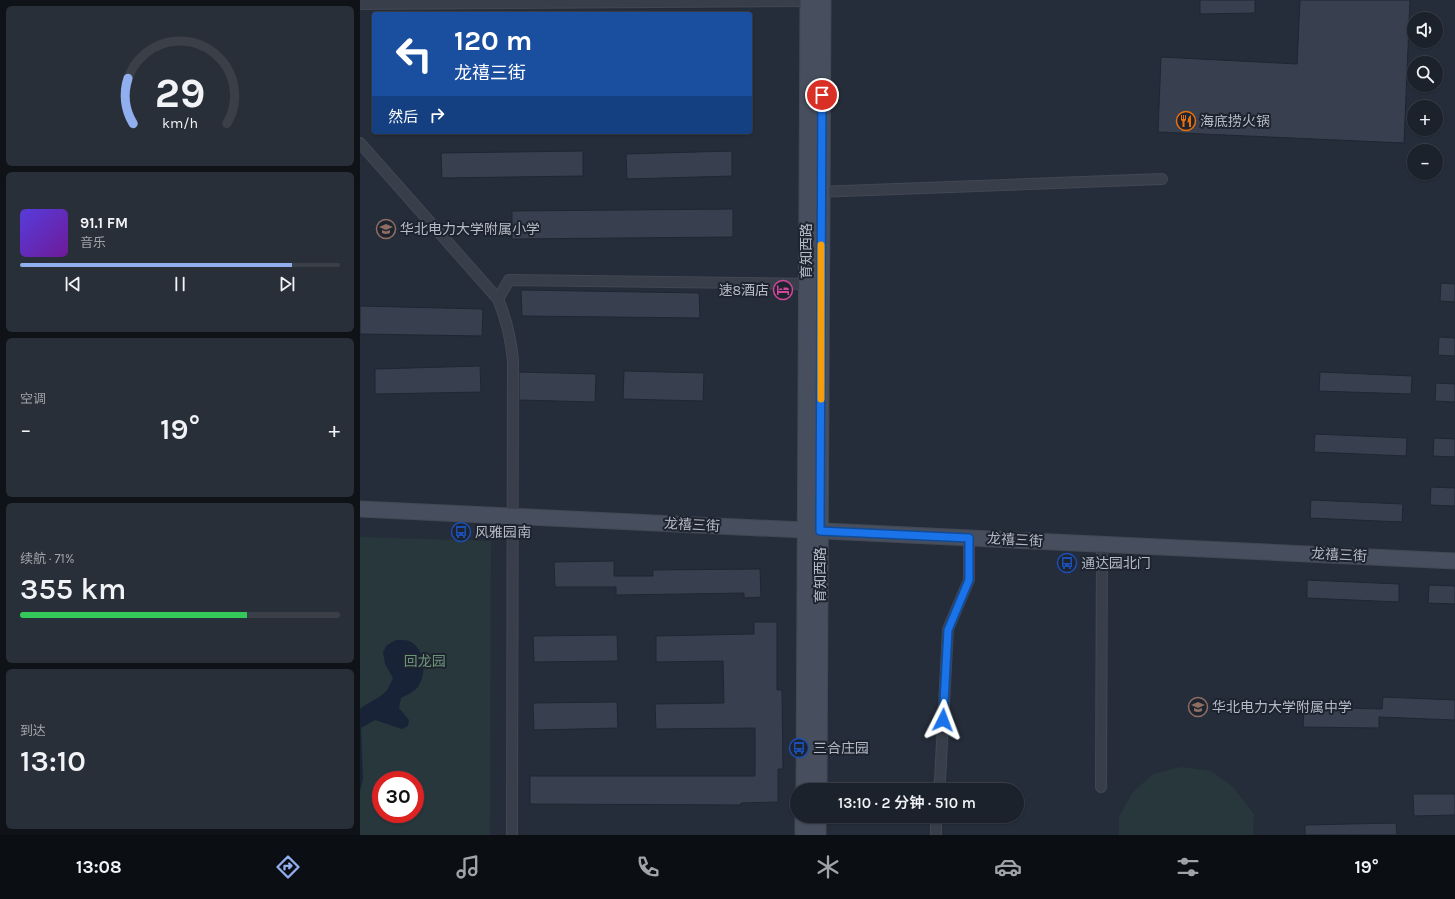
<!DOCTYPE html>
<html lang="zh">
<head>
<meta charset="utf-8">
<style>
	:root { --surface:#1c222c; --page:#292f38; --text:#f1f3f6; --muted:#a0a4a9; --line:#3a3f48; --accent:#91afee }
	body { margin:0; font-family:Karla,"Noto Sans SC",sans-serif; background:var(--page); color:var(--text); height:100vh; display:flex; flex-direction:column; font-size:15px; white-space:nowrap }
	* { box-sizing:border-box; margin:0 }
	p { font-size:13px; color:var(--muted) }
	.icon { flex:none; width:22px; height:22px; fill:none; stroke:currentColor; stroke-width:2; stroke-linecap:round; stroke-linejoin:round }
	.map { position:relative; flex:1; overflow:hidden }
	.details { display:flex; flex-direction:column; gap:6px; padding:6px; background:#0f1318; width:360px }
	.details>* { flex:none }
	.top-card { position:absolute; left:12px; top:12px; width:380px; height:122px; border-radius:4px; box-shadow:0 1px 3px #0004,0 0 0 1px var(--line); background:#1a4fa0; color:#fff; overflow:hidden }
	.tools { position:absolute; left:1047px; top:12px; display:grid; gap:8px }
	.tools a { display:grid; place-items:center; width:36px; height:36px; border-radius:50%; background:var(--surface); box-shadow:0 1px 3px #0004,0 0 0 1px var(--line); font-size:20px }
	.speed { position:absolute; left:12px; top:771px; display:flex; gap:8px; font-size:20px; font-weight:700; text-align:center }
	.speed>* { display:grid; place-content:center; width:52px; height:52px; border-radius:50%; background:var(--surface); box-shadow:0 1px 3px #0004,0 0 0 1px var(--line); line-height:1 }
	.speed .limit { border:6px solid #d22; background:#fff; color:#111 }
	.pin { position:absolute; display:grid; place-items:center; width:34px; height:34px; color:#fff; margin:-17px; border:2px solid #fff; border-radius:50%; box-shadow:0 1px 4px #0007 }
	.me { position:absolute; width:44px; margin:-22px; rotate:3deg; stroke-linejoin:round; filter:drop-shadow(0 0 3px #0008) }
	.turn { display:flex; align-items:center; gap:14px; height:84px; padding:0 16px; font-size:18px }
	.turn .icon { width:52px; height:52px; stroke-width:2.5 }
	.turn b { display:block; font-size:28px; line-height:34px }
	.then { display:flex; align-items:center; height:38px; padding:0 16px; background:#0003; gap:8px; font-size:15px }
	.big { font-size:30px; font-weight:600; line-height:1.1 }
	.details .card { flex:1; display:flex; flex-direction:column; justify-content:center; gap:6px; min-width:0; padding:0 14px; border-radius:6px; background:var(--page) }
	.details .dial { align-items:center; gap:0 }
	.dial svg { height:104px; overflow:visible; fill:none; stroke:var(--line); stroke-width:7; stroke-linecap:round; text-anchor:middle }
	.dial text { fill:var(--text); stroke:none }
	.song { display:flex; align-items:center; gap:12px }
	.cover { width:48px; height:48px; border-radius:6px; background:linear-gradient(135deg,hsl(250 70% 55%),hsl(280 70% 35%)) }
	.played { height:4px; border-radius:2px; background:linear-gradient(90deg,var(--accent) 85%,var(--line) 85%) }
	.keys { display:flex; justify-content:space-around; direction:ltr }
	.heat { display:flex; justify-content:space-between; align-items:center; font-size:22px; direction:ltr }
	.charge { height:6px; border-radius:3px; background:linear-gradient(90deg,#34c759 71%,var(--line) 0) }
	.trip { position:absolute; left:430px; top:783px; width:234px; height:40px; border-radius:20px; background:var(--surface); box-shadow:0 1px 3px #0004,0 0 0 1px var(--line); font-weight:600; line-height:40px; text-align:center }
	.tabs { display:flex; height:64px; justify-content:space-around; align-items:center; background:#0b0e12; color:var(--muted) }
	.tabs .icon { width:28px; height:28px }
	.tabs .active { color:var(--accent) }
	.tabs b { font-size:18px; color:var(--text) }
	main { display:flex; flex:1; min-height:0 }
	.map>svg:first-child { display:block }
	.green { fill:#27373b; fill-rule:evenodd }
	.water { fill:#192337 }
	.building { fill:#384050; stroke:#202631 }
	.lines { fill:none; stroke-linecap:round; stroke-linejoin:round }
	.street-casing { stroke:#424853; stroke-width:12 }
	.secondary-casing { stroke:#424853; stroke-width:17 }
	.street { stroke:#393f4a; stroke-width:10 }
	.secondary { stroke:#474e5d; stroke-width:15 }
	.route-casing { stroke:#114b97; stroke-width:10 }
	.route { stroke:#1a73e8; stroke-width:7 }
	.slow { stroke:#f59e0b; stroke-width:7 }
	.labels { text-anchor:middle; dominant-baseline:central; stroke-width:4; stroke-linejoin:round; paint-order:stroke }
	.poi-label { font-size:14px; fill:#b4bac6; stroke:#1e242f; text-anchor:start }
	.street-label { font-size:14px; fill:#b4bac6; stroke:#1e242f }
	.park-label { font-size:14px; fill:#6d9479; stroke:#1e242f }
</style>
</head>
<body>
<main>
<section class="details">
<div class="card dial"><svg viewBox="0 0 100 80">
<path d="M14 69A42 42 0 1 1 86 69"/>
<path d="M14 69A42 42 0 0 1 10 34" stroke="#91afee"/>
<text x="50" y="56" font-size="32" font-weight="700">29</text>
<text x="50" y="72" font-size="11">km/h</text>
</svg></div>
<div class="card">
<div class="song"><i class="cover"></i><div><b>91.1 FM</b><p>音乐</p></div></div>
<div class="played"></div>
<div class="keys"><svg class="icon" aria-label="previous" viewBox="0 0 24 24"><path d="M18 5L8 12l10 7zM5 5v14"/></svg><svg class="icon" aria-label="pause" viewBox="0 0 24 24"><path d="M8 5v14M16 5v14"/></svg><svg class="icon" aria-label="next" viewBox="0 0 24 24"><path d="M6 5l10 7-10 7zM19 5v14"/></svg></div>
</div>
<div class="card"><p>空调</p>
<div class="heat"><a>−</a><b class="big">19°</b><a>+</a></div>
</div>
<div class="card"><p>续航 · 71%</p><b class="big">355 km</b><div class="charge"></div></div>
<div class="card"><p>到达</p><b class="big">13:10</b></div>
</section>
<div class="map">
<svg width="1095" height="835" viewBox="0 0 1095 835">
	<rect width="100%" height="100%" fill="#252d3a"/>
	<path class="green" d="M0,537L131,541L130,835H0ZM21,780H55V814H21Z
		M821,767L851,771L873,787L894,814L893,835H759V817L772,793L793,774Z"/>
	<path class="water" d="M36,640C42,640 49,639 54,644C65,653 66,674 59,685C56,691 47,695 41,698L39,708L49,720L48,726L42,729L15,720L1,728L3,779L0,791V709C8,702 20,699 27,690C29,687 31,682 33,678L25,664L23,652L27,645Z"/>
	<path class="building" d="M840,0H895V13L840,14Z
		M940,0H1050L1044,143L798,132L801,57L937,64Z
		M223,151V176L82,178L81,153Z
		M372,151V176L267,179L266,154Z
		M373,209V237L152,239V211Z
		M1081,283L1095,284V302L1080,301Z
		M161,290L339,293L340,318L162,316Z
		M0,306L123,309L122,336L0,334Z
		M1079,337L1095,338V356L1078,355Z
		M120,366L121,392L15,394V369Z
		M264,371L344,373L343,401L263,399Z
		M159,372L236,374L235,402L159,400Z
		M960,372L1052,376L1051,394L959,391Z
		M1076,383L1095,384V402L1075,401Z
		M955,434L1047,438L1046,456L954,452Z
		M1074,438L1095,439V457L1073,456Z
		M1071,487L1095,488V506L1070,505Z
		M951,500L1043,504L1042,522L950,518Z
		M254,561V576H293V570L400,569L401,597L384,598V593L256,595V587H195L194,562Z
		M947,580L1039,584V602L947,598Z
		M1069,585L1095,586V604L1068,603Z
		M394,622H417V690H422L423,769H418V802L381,803V805L170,804V776H395V728L296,729L295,704L364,703L363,661L296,662V636L394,634Z
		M257,635L258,661L174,662L173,636Z
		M1023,697L1095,700V720L1019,717V728L943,727L944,707L1022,709Z
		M257,702L258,728L174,730L173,703Z
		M1053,794H1095V815L1054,816Z
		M1036,823L1037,835H945V825Z"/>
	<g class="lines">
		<defs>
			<path id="street" d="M0,4L448,1
				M0,143L138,299C147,321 151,338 153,361L152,835
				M456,192L802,179
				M138,299L149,280L453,284
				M741,787L742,544
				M578,790L580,780L588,629L609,580V538
				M576,835V816"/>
			<path id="secondary" d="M0,509L1095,561
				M444,790L448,0
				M459,790L463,0
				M443,835V816
				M458,835V816"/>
		</defs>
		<use href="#street" class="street-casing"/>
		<use href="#secondary" class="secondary-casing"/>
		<use href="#street" class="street"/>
		<use href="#secondary" class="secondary"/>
	</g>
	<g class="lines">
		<defs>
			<path id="route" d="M462,95L460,531L609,538V580L588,630L583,720"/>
		</defs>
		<use href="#route" class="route-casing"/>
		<use href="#route" class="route"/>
		<path class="slow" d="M461,399V245"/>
	</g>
	<defs>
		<symbol id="restaurant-ring" viewBox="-11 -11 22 22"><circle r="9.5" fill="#1e242f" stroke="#e8710a" stroke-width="1.5"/><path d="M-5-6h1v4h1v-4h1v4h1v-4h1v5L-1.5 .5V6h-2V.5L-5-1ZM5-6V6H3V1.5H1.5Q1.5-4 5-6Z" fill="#e8710a"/></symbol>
		<symbol id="school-ring" viewBox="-11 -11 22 22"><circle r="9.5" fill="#1e242f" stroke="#8d6e63" stroke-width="1.5"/><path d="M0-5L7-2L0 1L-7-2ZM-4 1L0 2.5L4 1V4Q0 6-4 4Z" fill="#8d6e63"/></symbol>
		<symbol id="hotel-ring" viewBox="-11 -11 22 22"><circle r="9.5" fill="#1e242f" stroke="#d1479c" stroke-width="1.5"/><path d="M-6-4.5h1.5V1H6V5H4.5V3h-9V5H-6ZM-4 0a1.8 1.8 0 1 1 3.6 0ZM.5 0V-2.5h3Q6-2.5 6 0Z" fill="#d1479c"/></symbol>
		<symbol id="bus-ring" viewBox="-11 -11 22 22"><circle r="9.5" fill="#1e242f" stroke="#1a4fb4" stroke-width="1.5"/><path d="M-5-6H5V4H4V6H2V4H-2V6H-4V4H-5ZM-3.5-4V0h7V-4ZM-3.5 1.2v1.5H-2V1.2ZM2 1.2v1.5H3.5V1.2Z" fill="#1a4fb4"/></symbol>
	</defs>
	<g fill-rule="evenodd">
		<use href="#restaurant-ring" x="815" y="110" width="22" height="22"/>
		<use href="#school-ring" x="15" y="218" width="22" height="22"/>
		<use href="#hotel-ring" x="412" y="279" width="22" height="22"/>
		<use href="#bus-ring" x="90" y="521" width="22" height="22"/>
		<use href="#bus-ring" x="696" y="552" width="22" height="22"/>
		<use href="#school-ring" x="827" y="696" width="22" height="22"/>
		<use href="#bus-ring" x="428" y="737" width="22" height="22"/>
	</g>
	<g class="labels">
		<g class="poi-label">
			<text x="840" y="121">海底捞火锅</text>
			<text x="40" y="229">华北电力大学附属小学</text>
			<text x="409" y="290" text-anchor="end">速8酒店</text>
			<text x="115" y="532">风雅园南</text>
			<text x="721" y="563">通达园北门</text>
			<text x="852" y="707">华北电力大学附属中学</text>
			<text x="453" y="748">三合庄园</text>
		</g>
		<g class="street-label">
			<text transform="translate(446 251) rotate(-90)">育知西路</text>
			<text transform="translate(332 525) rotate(3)">龙禧三街</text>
			<text transform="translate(655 540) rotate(3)">龙禧三街</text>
			<text transform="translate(979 555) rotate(3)">龙禧三街</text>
			<text transform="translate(460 575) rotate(-90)">育知西路</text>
		</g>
		<g class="park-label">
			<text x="65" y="661">回龙园</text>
		</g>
	</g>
</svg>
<div class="tools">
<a><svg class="icon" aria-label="sound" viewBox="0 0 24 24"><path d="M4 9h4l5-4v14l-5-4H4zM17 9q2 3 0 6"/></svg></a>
<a><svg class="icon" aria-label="search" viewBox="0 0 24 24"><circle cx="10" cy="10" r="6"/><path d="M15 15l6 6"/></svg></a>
<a>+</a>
<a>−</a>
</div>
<div class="speed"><div class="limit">30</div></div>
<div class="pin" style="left:462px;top:95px;background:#d93025"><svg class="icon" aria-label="arrive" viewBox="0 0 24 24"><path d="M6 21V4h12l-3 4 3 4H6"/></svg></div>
<svg class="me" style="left:583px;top:720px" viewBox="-20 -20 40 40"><path d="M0-17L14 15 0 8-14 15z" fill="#1a73e8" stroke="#fff" stroke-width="4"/></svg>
<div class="trip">13:10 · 2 分钟 · 510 m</div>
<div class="top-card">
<div class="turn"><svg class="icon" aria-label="left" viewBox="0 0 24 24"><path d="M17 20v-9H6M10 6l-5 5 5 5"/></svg><div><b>120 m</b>龙禧三街</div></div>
<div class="then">然后<svg class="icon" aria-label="right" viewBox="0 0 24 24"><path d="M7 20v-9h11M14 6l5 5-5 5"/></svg></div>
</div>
</div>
</main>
<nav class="tabs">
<b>13:08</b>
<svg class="icon active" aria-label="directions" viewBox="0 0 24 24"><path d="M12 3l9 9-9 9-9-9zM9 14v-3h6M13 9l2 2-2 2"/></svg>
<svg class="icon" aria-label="music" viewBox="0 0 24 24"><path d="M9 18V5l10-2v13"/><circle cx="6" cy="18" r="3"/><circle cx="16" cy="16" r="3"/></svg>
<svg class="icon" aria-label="phone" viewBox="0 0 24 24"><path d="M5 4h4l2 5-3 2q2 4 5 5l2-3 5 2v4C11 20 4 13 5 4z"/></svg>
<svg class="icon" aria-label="climate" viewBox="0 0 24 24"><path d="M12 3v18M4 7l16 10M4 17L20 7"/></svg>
<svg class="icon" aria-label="car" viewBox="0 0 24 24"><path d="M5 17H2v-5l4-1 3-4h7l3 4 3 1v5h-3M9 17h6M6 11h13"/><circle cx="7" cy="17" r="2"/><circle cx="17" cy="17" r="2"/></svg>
<svg class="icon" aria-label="filters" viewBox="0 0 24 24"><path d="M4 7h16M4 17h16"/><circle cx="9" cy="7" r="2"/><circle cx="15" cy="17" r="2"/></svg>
<b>19°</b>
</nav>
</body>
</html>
